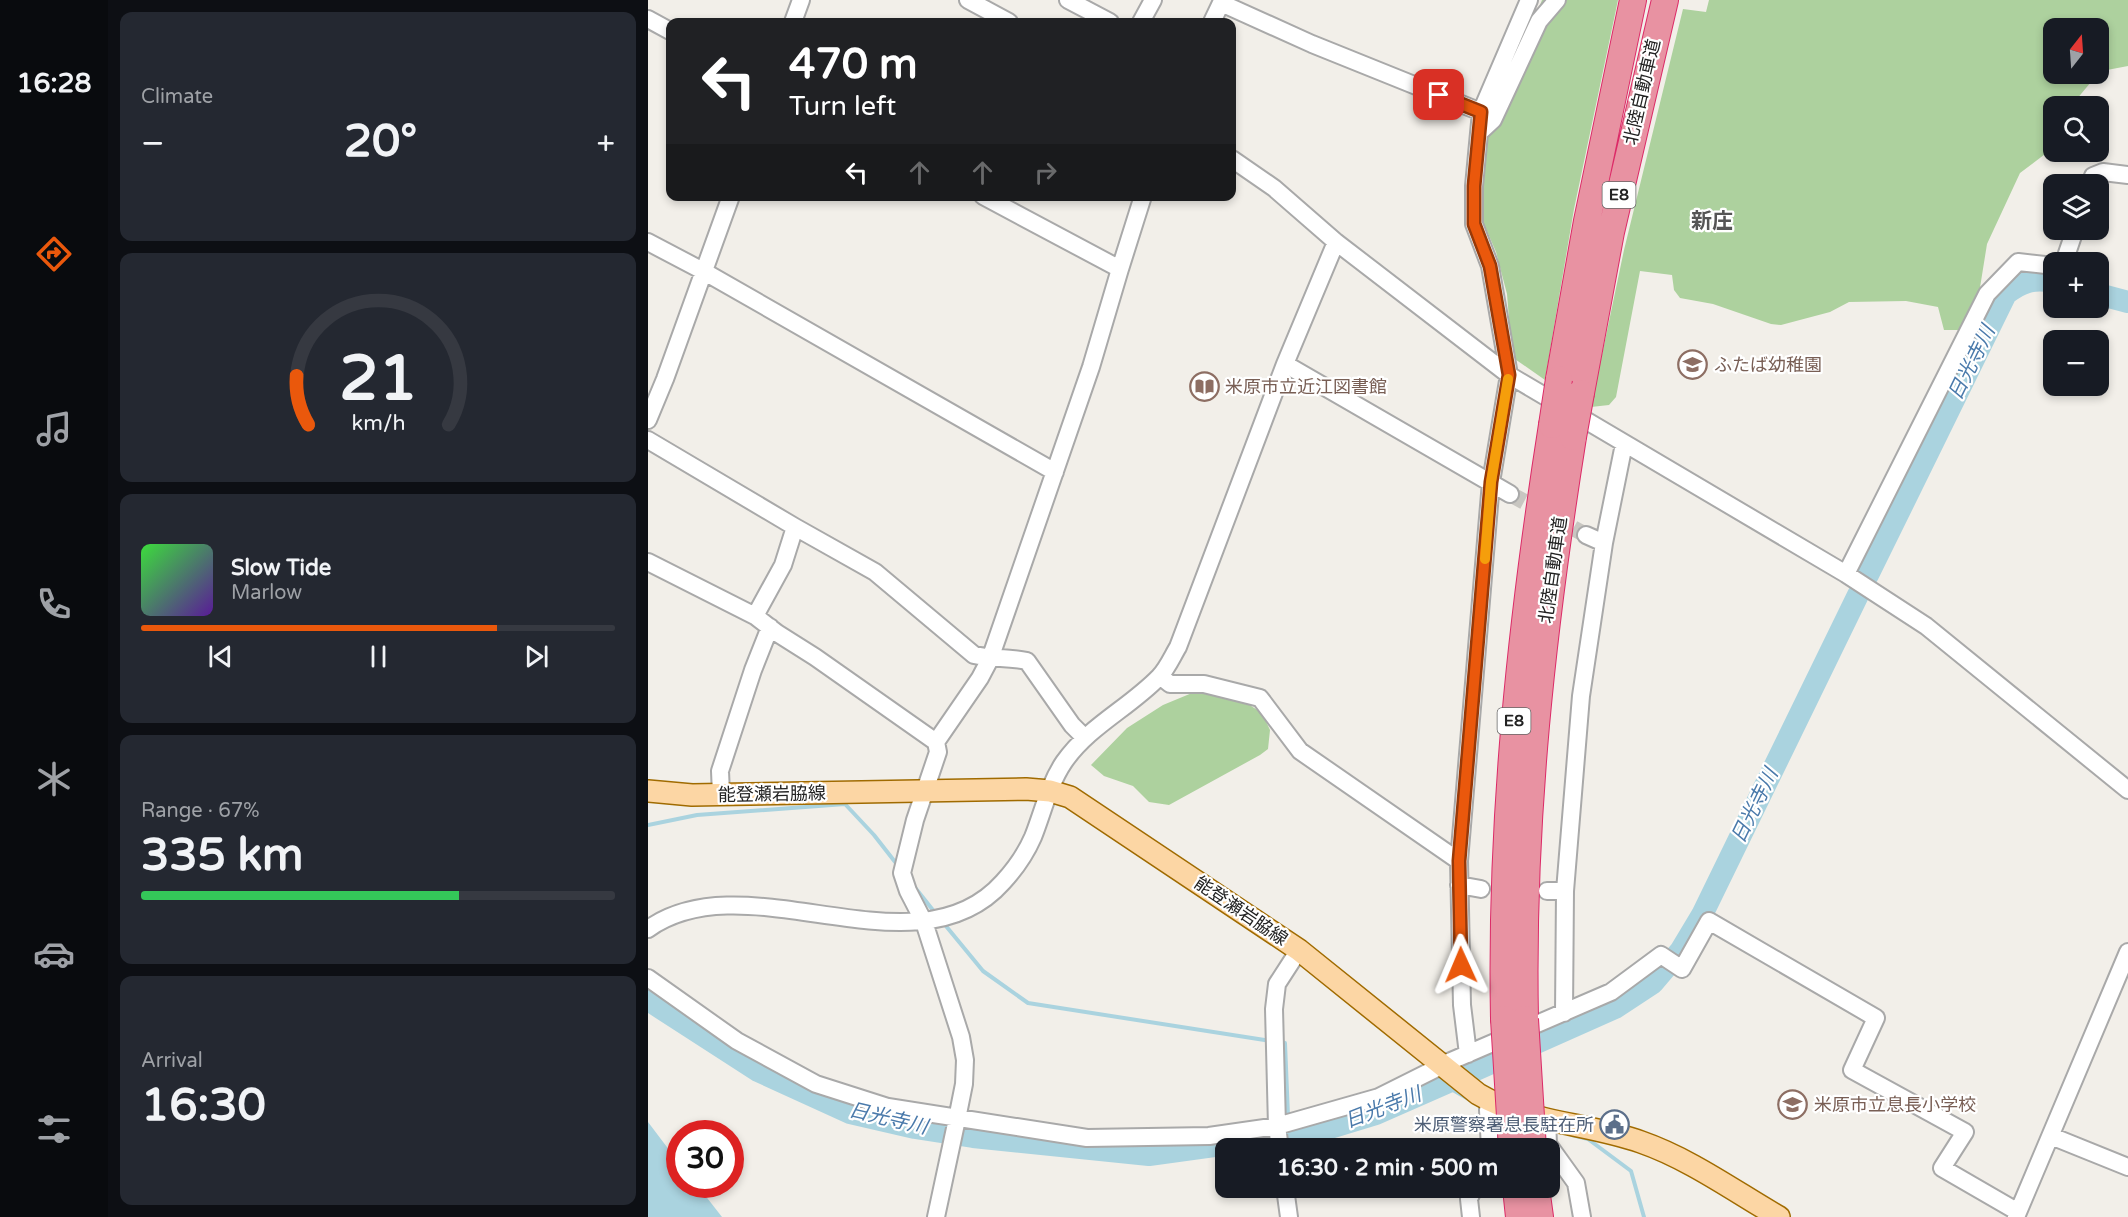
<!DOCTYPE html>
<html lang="en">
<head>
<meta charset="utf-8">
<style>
	:root { --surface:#171b24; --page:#242831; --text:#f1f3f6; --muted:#9ea1a6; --line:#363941; --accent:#ea580c }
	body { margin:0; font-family:"Varela Round","Noto Sans JP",sans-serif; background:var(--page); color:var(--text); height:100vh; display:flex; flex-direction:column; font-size:22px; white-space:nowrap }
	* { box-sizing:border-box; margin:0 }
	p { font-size:20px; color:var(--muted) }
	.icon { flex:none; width:33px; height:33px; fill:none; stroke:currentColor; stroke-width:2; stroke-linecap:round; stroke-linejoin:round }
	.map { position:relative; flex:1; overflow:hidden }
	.details { display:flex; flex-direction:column; gap:12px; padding:12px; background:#0d0f14; width:540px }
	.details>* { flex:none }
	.hud { position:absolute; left:18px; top:18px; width:570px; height:183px; border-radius:12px; box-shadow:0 3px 9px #0003; background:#202124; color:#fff; overflow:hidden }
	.needle { width:39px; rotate:17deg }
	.buttons { position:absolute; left:1395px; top:18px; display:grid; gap:12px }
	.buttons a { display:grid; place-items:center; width:66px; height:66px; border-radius:12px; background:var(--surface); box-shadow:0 3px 9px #0003; font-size:30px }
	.speed { position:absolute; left:18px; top:1120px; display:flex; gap:12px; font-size:30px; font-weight:700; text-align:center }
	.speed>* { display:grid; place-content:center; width:78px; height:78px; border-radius:50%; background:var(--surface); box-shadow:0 3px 9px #0003; line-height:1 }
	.speed .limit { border:9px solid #d22; background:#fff; color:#111 }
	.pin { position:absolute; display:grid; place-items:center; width:51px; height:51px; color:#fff; margin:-26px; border-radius:12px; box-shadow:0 3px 9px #0006 }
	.me { position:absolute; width:66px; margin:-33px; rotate:359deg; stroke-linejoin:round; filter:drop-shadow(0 0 4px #0008) }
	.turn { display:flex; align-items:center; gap:21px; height:126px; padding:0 24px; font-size:27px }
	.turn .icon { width:78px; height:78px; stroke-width:2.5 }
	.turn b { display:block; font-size:42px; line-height:51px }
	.lanes { display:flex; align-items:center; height:57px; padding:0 24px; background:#0003; justify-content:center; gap:30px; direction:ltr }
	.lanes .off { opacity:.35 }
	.big { font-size:45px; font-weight:700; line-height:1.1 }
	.details .card { flex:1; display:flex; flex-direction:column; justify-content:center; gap:9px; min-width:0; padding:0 21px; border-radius:12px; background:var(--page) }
	.details .dial { align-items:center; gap:0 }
	.dial svg { height:156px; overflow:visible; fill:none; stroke:var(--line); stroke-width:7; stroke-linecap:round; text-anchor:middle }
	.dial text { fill:var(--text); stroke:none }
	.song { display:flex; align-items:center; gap:18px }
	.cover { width:72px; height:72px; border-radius:9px; background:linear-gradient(135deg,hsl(120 70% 55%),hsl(270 70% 35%)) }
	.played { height:6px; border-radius:3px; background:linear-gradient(90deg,var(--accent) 75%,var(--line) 75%) }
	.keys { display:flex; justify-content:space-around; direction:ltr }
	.heat { display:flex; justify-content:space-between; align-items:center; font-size:33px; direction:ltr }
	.charge { height:9px; border-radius:4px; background:linear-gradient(90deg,#34c759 67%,var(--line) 0) }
	.trip { position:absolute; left:567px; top:1138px; width:345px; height:60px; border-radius:12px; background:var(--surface); box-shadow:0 3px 9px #0003; font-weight:700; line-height:60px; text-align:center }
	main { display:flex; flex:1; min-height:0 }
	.menu { display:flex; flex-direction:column; width:108px; justify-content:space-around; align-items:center; background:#090b0e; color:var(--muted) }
	.menu .icon { width:42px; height:42px }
	.menu .on { color:var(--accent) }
	.menu b { font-size:27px; color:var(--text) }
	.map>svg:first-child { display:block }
	.forest { fill:#add19e; fill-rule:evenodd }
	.water { fill:#aad3df }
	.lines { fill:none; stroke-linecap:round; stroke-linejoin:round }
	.stream { stroke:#aad3df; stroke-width:4 }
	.river { stroke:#aad3df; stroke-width:22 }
	.minor-tunnel { stroke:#c8c6c1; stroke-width:16; stroke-dasharray:16 8; stroke-linecap:butt }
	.minor-casing { stroke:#a9a9a9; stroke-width:20 }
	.major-casing { stroke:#a06b00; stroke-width:24 }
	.highway-casing { stroke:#dc2a67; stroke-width:28 }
	.minor { stroke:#fff; stroke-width:16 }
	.major { stroke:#fcd6a4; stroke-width:21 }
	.highway { stroke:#e892a2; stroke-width:26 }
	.highway-bridge-casing { stroke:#dc2a67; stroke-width:28; stroke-linecap:butt }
	.highway-bridge { stroke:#e892a2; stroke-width:26 }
	.route-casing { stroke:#983908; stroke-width:15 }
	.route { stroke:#ea580c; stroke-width:10 }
	.slow { stroke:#f59e0b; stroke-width:10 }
	.labels { text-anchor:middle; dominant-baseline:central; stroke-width:4.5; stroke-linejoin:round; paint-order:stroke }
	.shield { fill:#fff; stroke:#646464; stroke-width:1.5 }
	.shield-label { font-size:16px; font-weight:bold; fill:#222 }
	.street-label { font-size:18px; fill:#222; stroke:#fff }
	.education-label { font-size:18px; fill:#785e54; stroke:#fff; text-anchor:start }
	.service-label { font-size:18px; fill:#4e5e75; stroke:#fff; text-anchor:end }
	.water-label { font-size:20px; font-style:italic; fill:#4a7aab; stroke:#fff }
	.quarter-label { font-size:21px; font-weight:bold; fill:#555; stroke:#fff }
</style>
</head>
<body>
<main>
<nav class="menu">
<b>16:28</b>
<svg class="icon on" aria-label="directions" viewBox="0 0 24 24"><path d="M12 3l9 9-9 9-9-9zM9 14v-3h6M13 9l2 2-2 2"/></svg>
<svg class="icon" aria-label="music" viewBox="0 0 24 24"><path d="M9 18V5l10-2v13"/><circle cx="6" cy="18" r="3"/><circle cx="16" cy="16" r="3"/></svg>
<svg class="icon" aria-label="phone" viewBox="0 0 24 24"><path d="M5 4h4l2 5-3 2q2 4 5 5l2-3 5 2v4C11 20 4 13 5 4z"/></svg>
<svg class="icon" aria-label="climate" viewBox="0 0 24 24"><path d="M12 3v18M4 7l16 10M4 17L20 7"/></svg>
<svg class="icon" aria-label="car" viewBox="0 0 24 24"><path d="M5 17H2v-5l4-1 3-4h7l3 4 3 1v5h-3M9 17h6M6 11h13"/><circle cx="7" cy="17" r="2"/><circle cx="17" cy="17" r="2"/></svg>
<svg class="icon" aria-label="filters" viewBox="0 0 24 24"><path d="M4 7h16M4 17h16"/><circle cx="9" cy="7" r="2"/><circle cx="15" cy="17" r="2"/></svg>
</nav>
<section class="details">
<div class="card"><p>Climate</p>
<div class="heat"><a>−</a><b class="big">20°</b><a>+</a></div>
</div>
<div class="card dial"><svg viewBox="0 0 100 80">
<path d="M14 69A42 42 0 1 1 86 69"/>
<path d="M14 69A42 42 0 0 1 8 44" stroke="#ea580c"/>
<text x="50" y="56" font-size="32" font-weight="700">21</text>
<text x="50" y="72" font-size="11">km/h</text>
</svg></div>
<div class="card">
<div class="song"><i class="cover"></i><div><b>Slow Tide</b><p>Marlow</p></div></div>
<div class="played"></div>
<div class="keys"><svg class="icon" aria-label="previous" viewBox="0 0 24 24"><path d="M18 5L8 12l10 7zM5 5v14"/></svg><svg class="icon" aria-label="pause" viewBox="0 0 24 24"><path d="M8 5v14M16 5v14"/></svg><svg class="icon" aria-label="next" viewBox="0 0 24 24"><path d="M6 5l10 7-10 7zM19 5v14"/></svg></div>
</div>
<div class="card"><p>Range · 67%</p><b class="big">335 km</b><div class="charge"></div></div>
<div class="card"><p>Arrival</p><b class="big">16:30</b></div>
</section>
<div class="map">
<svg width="1480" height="1217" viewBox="0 0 1480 1217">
	<rect width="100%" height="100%" fill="#f2efe9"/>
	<path class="forest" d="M894,0H970L926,209L897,380L864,357L859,294L848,252L830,210L833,142L861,108L869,88L876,46Z
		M1061,0H1480V66L1459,70L1443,82L1423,106H1406L1405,148L1372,173L1339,244L1330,300L1314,330H1296L1290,307L1258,301L1201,302L1182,312L1133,325L1123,324L1065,304L1032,298L1026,290L1024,275L992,271L968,397L961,405L943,407L976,250L1035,9L1058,12ZM1406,28H1450V74H1406Z
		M544,693L586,695L614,713L622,730L620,749L612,755L521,805L501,802L485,786L456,776L443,765L479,728L515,705Z"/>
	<path class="water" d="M0,1122L31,1163L32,1185H49L74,1217H0Z"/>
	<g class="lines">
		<path class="stream" d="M0,825L49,815L197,804L226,835L251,867
			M265,885L288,914
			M293,920L335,971L380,1003L623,1041
			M630,1042L637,1043L640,1116H643
			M784,1078L824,1101
			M924,1135L940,1139L983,1171L996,1217"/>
		<path class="river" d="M1450,294L1480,302
			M1220,575L1358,294C1373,282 1385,278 1406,282
			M0,1000L110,1071L202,1113L267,1128L325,1137L501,1155L669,1132L728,1114L794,1085L967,1008L1005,983L1033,950L1054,915L1210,595"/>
		<path class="minor-tunnel" d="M862,494L938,535"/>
		<defs>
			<path id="minor" d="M320,0L361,22
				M420,0L462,22
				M0,19L22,31
				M145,22L153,0
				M493,22L505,0
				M564,22L573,3L664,44L833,112
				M831,133L845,120L891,21L909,0
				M584,159L626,188L688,242L861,375L1198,574L1278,626L1480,790
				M1442,184L1445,176L1455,172L1480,175
				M335,196L472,269L495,196
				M0,242L55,271L407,472
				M1416,262L1427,230
				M637,364L862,494
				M0,420L17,379L83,196
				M0,440L147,527L227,572L326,655C344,659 361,657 379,661L424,725L436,737
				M147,527L135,565L107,616L129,633L167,657L288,742L290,752L267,820L254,873L260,891L276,922L313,1037L317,1060L316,1084L309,1119L288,1217
				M938,535L956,543
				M0,562L107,616
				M1198,574L1339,294L1370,262L1406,266
				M512,676L522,684H556L612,698L652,751L811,861
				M288,742L332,678L342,659L443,367L472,269
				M73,794L72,771L105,670L122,627
				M811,885L833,889
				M899,891H917
				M0,929C99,858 268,980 355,882C367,869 378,853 385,837C395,812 401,784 416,762C441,726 481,708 511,677C519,669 524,657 530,647L637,364L688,242
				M0,978L89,1041L168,1084L240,1107L439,1138L561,1136L629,1126L731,1097L803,1061L963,992L1013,955L1034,969L1061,921L1228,1018L1204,1070L1317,1132L1294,1168L1370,1212
				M916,1013L917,891L933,696L956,543L976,444
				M820,1054L814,1005L811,861L843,482L861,375L842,266L826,224V186L833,112L881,0
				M899,1119L900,1144L928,1183L934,1217
				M1403,1136L1480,1167
				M632,1149L629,1126L626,1009L629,984L651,950
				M842,1149L840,1110L842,1101
				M637,1188L641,1217
				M823,1217L821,1199L826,1188
				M1368,1217L1480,952"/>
			<path id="major" d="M0,791L44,795L378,789L402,791L422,797L651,950L830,1094C879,1123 940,1123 993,1142C1042,1159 1086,1191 1131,1217"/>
			<path id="highway" d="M911,379L939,221L985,0
				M933,393L963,232L1017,0
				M856,1019C852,818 873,623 904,425
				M877,1019C873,821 894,632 925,437
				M868,1188L871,1217
				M888,1188L892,1217"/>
		</defs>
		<use href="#minor" class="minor-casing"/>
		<use href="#major" class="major-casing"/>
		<use href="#highway" class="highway-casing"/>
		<use href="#minor" class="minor"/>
		<use href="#major" class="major"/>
		<use href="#highway" class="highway"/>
		<defs>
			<path id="highway-bridge" d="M904,425L911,379
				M925,437L933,393
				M856,1019L864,1149
				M877,1019L885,1149"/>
		</defs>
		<use href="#highway-bridge" class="highway-bridge-casing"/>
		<use href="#highway-bridge" class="highway-bridge"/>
	</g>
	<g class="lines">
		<defs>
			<path id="route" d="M791,95L833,112L826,186V224L842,266L861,375L843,482L811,861L813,965"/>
		</defs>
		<use href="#route" class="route-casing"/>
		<use href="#route" class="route"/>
		<path class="slow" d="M837,559L843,482L860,379"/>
	</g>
	<defs>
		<symbol id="school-ring" viewBox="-11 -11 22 22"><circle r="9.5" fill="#fff" stroke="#8d6e63" stroke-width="1.5"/><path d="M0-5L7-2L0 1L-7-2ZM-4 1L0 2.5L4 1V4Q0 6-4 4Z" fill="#8d6e63"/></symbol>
		<symbol id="library-ring" viewBox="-11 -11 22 22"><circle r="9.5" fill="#fff" stroke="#8d6e63" stroke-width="1.5"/><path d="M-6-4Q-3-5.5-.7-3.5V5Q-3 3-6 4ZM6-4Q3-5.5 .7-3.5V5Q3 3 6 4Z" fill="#8d6e63"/></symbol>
		<symbol id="civic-ring" viewBox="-11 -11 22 22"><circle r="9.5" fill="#fff" stroke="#5c6f8a" stroke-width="1.5"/><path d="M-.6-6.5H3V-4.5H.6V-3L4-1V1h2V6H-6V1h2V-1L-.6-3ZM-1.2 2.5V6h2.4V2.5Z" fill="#5c6f8a"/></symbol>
	</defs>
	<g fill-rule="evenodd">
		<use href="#school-ring" x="1028" y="348" width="33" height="33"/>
		<use href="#library-ring" x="540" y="370" width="33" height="33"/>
		<use href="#school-ring" x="1128" y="1088" width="33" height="33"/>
		<use href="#civic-ring" x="950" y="1108" width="33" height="33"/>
	</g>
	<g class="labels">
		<g class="shield">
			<rect x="954.5" y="182" width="33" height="26" rx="4.5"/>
			<rect x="849.5" y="708" width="33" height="26" rx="4.5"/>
		</g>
		<g class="shield-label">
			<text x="971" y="195">E8</text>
			<text x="866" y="721">E8</text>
		</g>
		<g class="street-label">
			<text transform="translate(994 92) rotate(-77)">北陸自動車道</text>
			<text transform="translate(905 570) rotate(-82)">北陸自動車道</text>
			<text transform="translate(124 794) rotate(-1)">能登瀬岩脇線</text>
			<text transform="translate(593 911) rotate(34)">能登瀬岩脇線</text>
		</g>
		<g class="education-label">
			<text x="1066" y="365">ふたば幼稚園</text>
			<text x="577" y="387">米原市立近江図書館</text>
			<text x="1166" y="1105">米原市立息長小学校</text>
		</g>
		<g class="service-label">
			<text x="946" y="1125">米原警察署息長駐在所</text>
		</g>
		<g class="water-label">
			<text transform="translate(1324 363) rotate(-64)">日光寺川</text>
			<text transform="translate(1107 806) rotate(-64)">日光寺川</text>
			<text transform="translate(735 1108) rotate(-21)">日光寺川</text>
			<text transform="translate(240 1119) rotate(13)">日光寺川</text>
		</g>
		<g class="quarter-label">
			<text x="1064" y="221">新庄</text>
		</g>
	</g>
</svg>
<div class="buttons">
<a><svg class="needle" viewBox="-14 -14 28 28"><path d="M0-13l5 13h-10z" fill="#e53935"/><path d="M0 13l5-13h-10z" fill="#9ea1a6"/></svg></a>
<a><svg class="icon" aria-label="search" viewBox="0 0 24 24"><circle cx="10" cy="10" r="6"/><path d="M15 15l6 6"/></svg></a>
<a><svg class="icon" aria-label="layers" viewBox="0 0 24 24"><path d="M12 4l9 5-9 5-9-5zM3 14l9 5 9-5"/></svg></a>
<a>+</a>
<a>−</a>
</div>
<div class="speed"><div class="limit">30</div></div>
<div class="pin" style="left:791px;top:95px;background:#d93025"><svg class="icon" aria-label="arrive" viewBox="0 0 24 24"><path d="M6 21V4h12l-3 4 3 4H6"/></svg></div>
<svg class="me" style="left:813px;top:965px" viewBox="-20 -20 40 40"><path d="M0-17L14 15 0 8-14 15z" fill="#ea580c" stroke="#fff" stroke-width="4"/></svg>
<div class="trip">16:30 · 2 min · 500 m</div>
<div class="hud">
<div class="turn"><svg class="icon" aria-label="left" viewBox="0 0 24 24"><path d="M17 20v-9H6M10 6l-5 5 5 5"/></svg><div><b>470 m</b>Turn left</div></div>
<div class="lanes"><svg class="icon" aria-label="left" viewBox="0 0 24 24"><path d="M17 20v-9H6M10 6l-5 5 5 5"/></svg><svg class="icon off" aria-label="ahead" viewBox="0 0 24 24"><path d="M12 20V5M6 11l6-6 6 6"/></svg><svg class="icon off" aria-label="ahead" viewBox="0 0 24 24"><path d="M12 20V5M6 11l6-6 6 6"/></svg><svg class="icon off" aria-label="right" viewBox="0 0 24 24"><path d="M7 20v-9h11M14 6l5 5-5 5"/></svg></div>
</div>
</div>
</main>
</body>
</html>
